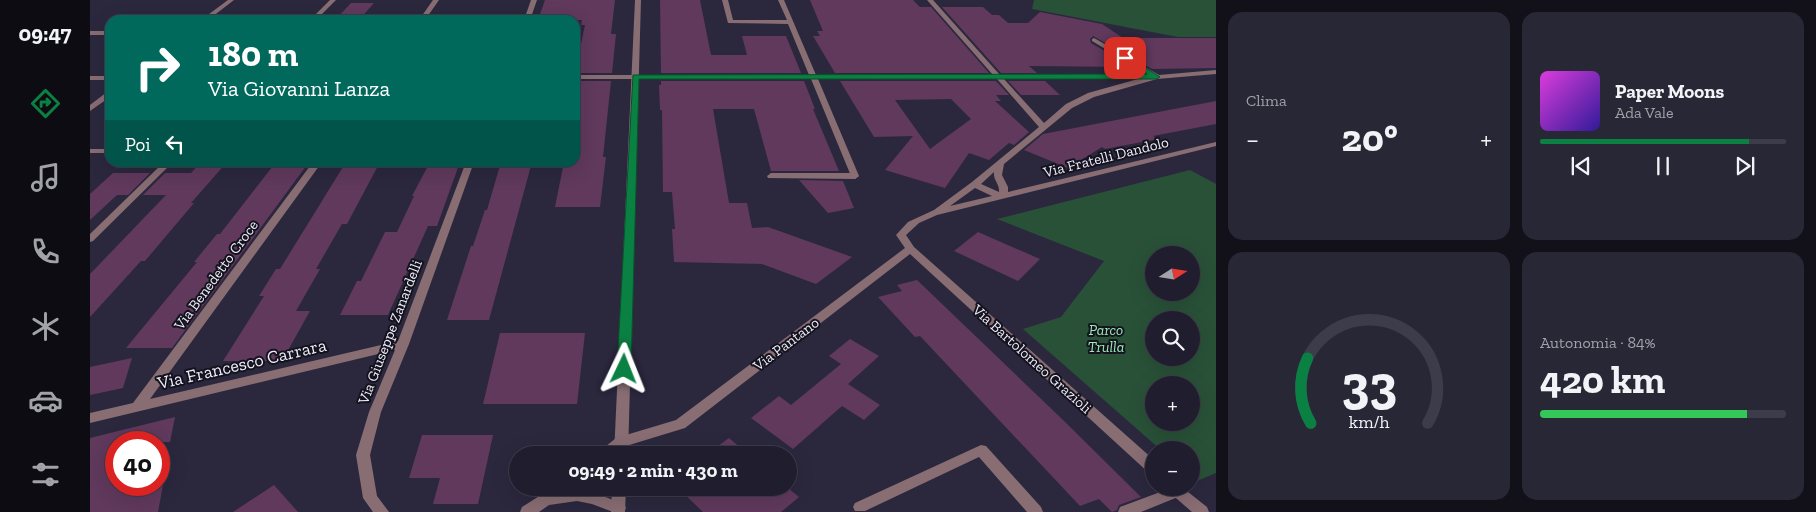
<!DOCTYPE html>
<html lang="it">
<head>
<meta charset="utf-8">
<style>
	:root { --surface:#201e2e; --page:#282736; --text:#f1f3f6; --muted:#a2a2aa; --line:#3d3c4a; --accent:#0b8043 }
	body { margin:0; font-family:"Zilla Slab",serif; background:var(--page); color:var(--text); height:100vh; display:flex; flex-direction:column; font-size:19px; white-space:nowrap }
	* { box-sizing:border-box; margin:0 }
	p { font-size:16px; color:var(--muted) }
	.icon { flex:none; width:28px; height:28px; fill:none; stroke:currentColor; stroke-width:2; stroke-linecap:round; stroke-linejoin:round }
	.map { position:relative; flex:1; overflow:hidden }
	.panel { display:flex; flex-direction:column; gap:12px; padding:12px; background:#121019; width:600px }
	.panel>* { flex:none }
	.guide { position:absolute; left:15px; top:15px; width:475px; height:152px; border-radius:15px; box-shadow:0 5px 20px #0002,0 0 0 1px var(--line); background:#00695c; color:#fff; overflow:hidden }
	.needle { width:32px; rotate:78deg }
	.controls { position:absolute; left:1055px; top:246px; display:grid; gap:10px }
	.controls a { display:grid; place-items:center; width:55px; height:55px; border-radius:50%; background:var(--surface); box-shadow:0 5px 20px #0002,0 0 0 1px var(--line); font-size:25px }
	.speed { position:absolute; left:15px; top:431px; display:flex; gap:10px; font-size:25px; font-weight:700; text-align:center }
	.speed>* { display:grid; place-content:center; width:65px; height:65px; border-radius:50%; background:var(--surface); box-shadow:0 5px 20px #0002,0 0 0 1px var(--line); line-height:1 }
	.speed .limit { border:8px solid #d22; background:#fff; color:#111 }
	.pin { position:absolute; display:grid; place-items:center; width:42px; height:42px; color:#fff; margin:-21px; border-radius:10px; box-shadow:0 2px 8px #0006 }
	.me { position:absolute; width:55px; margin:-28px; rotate:2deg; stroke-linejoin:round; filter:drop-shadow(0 0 4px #0008) }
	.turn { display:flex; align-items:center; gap:18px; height:105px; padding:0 20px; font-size:22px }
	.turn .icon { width:65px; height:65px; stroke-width:2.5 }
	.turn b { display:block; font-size:35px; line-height:42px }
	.then { display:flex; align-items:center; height:48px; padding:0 20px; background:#0003; gap:10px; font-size:19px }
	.big { font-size:38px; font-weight:800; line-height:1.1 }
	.panel .widget { flex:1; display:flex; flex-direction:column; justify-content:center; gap:8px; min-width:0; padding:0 18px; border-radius:15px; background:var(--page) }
	.panel .dial { align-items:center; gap:0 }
	.dial svg { height:130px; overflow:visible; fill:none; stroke:var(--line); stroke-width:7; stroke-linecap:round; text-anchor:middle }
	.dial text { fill:var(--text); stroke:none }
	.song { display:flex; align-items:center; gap:15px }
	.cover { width:60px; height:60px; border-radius:8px; background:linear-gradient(135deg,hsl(300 70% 55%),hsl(250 70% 35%)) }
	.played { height:5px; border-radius:2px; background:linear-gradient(90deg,var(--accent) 85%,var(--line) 85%) }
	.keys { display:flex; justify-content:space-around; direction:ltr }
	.heat { display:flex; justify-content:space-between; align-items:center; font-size:28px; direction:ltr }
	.charge { height:8px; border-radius:4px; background:linear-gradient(90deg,#34c759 84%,var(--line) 0) }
	.panel .tiles { flex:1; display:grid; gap:12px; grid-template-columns:repeat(2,1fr) }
	.trip { position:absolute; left:419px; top:446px; width:288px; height:50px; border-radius:25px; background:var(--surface); box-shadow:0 5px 20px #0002,0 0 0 1px var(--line); font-weight:800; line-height:50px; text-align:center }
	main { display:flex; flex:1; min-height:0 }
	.menu { display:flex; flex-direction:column; width:90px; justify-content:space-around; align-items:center; background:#0d0c12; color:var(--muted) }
	.menu .icon { width:35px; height:35px }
	.menu .current { color:var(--accent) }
	.menu b { font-size:22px; color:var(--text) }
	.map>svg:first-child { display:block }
	.green { fill:#295138; fill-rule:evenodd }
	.building { fill:#60395d; fill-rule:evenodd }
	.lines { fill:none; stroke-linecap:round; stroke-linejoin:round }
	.service { fill:#886d73; fill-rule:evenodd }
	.minor { fill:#886d73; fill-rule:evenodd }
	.tertiary { fill:#886d73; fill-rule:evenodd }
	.route { fill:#0b8043; stroke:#07532c }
	.labels { text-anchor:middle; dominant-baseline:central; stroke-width:4; stroke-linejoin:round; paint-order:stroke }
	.street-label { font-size:15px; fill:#eeedfc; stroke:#14131d }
	.park-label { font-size:15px; font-style:italic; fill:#9aebb7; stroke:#14131d }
	.near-street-label { font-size:18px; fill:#eeedfc; stroke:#14131d }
</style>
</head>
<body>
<main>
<nav class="menu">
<b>09:47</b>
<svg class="icon current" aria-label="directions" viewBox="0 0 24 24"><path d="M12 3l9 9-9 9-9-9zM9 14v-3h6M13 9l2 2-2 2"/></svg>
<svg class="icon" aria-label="music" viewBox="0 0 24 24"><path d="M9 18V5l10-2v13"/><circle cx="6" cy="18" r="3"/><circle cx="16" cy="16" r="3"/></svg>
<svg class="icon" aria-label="phone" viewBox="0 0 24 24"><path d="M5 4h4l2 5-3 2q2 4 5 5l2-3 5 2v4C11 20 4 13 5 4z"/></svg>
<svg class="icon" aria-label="climate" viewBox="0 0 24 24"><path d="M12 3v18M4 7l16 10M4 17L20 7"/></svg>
<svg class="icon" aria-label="car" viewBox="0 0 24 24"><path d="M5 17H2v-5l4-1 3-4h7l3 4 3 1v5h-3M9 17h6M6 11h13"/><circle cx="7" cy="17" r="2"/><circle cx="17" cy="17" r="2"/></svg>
<svg class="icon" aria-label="filters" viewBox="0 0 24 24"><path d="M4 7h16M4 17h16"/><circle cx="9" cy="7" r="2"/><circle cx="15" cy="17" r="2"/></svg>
</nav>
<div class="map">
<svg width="1126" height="512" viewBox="0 0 1126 512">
	<rect width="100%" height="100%" fill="#2b283e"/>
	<path class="green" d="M944,0H1126V37H1088L942,9Z
		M1100,170L1126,184V473L1107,481L1101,477V450H1071L933,329L971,317L1014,261L907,219ZM1064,255H1101V292H1064ZM1064,320H1101V358H1064ZM1064,385H1101V422H1064Z"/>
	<path class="building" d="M455,0H525L521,34H526L522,73H485L495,25H491L492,20H448Z
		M570,0H610L621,55H657L652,36H696L711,73H571Z
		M720,0H823L830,7H841L899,73H745L723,36H730L727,31H733Z
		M261,3H284L269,20H245Z
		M852,7H893L902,15H909L918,23H938L950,12L1012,24L1033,38H1126V68L1062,69L1003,36L1000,39L1001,43L1042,67L939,66L947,73H911Z
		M485,81H521L513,157H516L510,207H465L474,162H485Z
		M571,81H714L725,109H723L749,171H681L664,109H623L639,203H657L662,228L678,227L762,257L726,284L672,264L584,262L582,229H585L582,192H573L572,110H570L569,85H571Z
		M750,81H906L919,95H906L911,101H905L939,132L924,145L919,143L899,160L879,153L855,188L795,170L823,136L784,137ZM861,99L881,119L840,149L805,100Z
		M918,81H955L970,95H931Z
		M1126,101V124L1063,136L1068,139L1015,149L1012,147L978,168L934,150L953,134Z
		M111,162H137L101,203H104L55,261H51L0,317V274L76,195H53L75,173H101Z
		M186,162H219L82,348H36L107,262H104L127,234H130Z
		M256,162H290L257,224H252L226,269H230L206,311H220L192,361H133L174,296H169L186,269H190Z
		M340,162H370L347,226H338L298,315H250L267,281H271L295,232H307L324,196H322Z
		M411,162H442L399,320H357L381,246H383L395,210H397Z
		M23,173H60L38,195H27L0,220V194Z
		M709,180L753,181L764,208L738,213Z
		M888,232L950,259L928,281L864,251Z
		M827,280L972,419L1051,497L1029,505L1027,510L1022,512L1009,499L990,506L830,336L825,337L788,297L812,291L807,285Z
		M410,333H495L487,404H393Z
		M760,339L789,356L758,384L790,405L774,420L752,406L703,449L661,418L689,396L701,405L751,364L739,356Z
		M42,358L33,388L0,395V367Z
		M85,417L80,442H26V485H73L68,512H0V438Z
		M332,435H403L388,504H343L350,478H319Z
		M639,438L659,455H616Z
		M184,485L208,512H143Z
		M588,488H698L709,497L691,512H613Z"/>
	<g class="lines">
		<path class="service" d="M681,173H765L769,176L765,179L678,178L677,176Z
			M891,445L896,446L951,507L953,512H937L889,457L775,511H765L763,507L765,503Z
			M1081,488H1093L1095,491L1093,495L1051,512H1028L1030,507Z"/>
		<path class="minor" d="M138,0H144L118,20H111Z
			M240,0H246L226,20H220Z
			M343,0H349L335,20H329Z
			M441,0H447L440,20H434Z
			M632,0H638L643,20H697L688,0H694L726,75H903L837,0H843L910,75H1059L1002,41V39L1004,38L1069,75L1126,70V74L1067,79L1004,97L982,108L914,164L912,175L918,187V192L1126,142V146L847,215L829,223L816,235L824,247L1064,460V475L1059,473L820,254L595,428L536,446L525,455H508L510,451L526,438L586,420L815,248L806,235L818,222L844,210L882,182L949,127L907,79H728L769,176L765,179L761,176L721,79H485V75H719L698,24L638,23ZM914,79H1048L998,93L976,104L954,123ZM904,172C903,180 910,185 909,192L891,184ZM885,188L902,196L860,206Z
			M0,31H20V35H0Z
			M0,76H20V80H0Z
			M17,92H20V97L0,111V105Z
			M0,149H20V153H0Z
			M74,162H83L3,241L0,242V234Z
			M223,162H232L60,399L308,341L376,162H384L319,344L291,412L280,455L287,496L299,512H283L273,498L266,455L279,412L305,350L0,423V413L43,403Z
			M462,488H480L479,489L502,492L534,504L536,508L534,512H523L502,504L487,501L459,505L449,512H430L432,507Z
			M1077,488H1093L1117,507L1119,512H1102L1079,492Z"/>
		<path class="tertiary" d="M545,0H551L538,455H524Z
			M522,488H536L535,512H521Z"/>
	</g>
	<path class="route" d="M1033,57H1038L1070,77L1066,79H549L541,369L539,373H529L527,369L543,75L1057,74L1033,60Z"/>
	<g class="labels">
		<g class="street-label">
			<text transform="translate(1016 157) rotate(-14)">Via Fratelli Dandolo</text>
			<text transform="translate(126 275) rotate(-54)">Via Benedetto Croce</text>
			<text transform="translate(300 332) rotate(-69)">Via Giuseppe Zanardelli</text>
			<text transform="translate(696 344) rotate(-37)">Via Pantano</text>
			<text transform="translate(942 359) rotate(42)">Via Bartolomeo Grazioli</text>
		</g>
		<g class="park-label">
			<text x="1016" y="330">Parco<tspan x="1016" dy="17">Trulla</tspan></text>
		</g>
		<g class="near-street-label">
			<text transform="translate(152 364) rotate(-13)">Via Francesco Carrara</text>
		</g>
	</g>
</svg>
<div class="controls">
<a><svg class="needle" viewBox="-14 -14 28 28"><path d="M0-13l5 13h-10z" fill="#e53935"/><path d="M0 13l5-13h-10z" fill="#a2a2aa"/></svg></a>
<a><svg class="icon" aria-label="search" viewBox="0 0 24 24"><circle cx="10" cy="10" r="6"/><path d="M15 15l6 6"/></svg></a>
<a>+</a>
<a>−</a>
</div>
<div class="speed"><div class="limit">40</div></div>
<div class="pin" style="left:1035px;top:58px;background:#d93025"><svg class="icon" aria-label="arrive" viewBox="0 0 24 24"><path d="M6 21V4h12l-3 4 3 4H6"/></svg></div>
<svg class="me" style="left:534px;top:369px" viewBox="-20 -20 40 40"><path d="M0-17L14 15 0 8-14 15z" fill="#0b8043" stroke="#fff" stroke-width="4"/></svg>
<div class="trip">09:49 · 2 min · 430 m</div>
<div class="guide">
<div class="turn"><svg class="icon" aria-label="right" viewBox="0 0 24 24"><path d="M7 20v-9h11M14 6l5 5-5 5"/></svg><div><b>180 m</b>Via Giovanni Lanza</div></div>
<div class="then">Poi<svg class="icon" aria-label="left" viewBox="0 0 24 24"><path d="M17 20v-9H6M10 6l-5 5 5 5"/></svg></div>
</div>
</div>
<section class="panel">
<div class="tiles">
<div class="widget"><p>Clima</p>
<div class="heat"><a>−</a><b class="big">20°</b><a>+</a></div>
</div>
<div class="widget">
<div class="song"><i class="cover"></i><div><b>Paper Moons</b><p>Ada Vale</p></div></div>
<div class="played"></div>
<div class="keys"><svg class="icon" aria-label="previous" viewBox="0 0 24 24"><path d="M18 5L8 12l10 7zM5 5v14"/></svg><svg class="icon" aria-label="pause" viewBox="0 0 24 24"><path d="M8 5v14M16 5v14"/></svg><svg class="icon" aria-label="next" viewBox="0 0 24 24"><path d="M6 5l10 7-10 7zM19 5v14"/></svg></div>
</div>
<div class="widget dial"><svg viewBox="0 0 100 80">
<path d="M14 69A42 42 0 1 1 86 69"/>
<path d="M14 69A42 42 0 0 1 12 29" stroke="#0b8043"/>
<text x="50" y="56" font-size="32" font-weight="700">33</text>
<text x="50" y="72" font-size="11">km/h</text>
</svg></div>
<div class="widget"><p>Autonomia · 84%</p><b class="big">420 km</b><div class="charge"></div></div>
</div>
</section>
</main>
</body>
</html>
